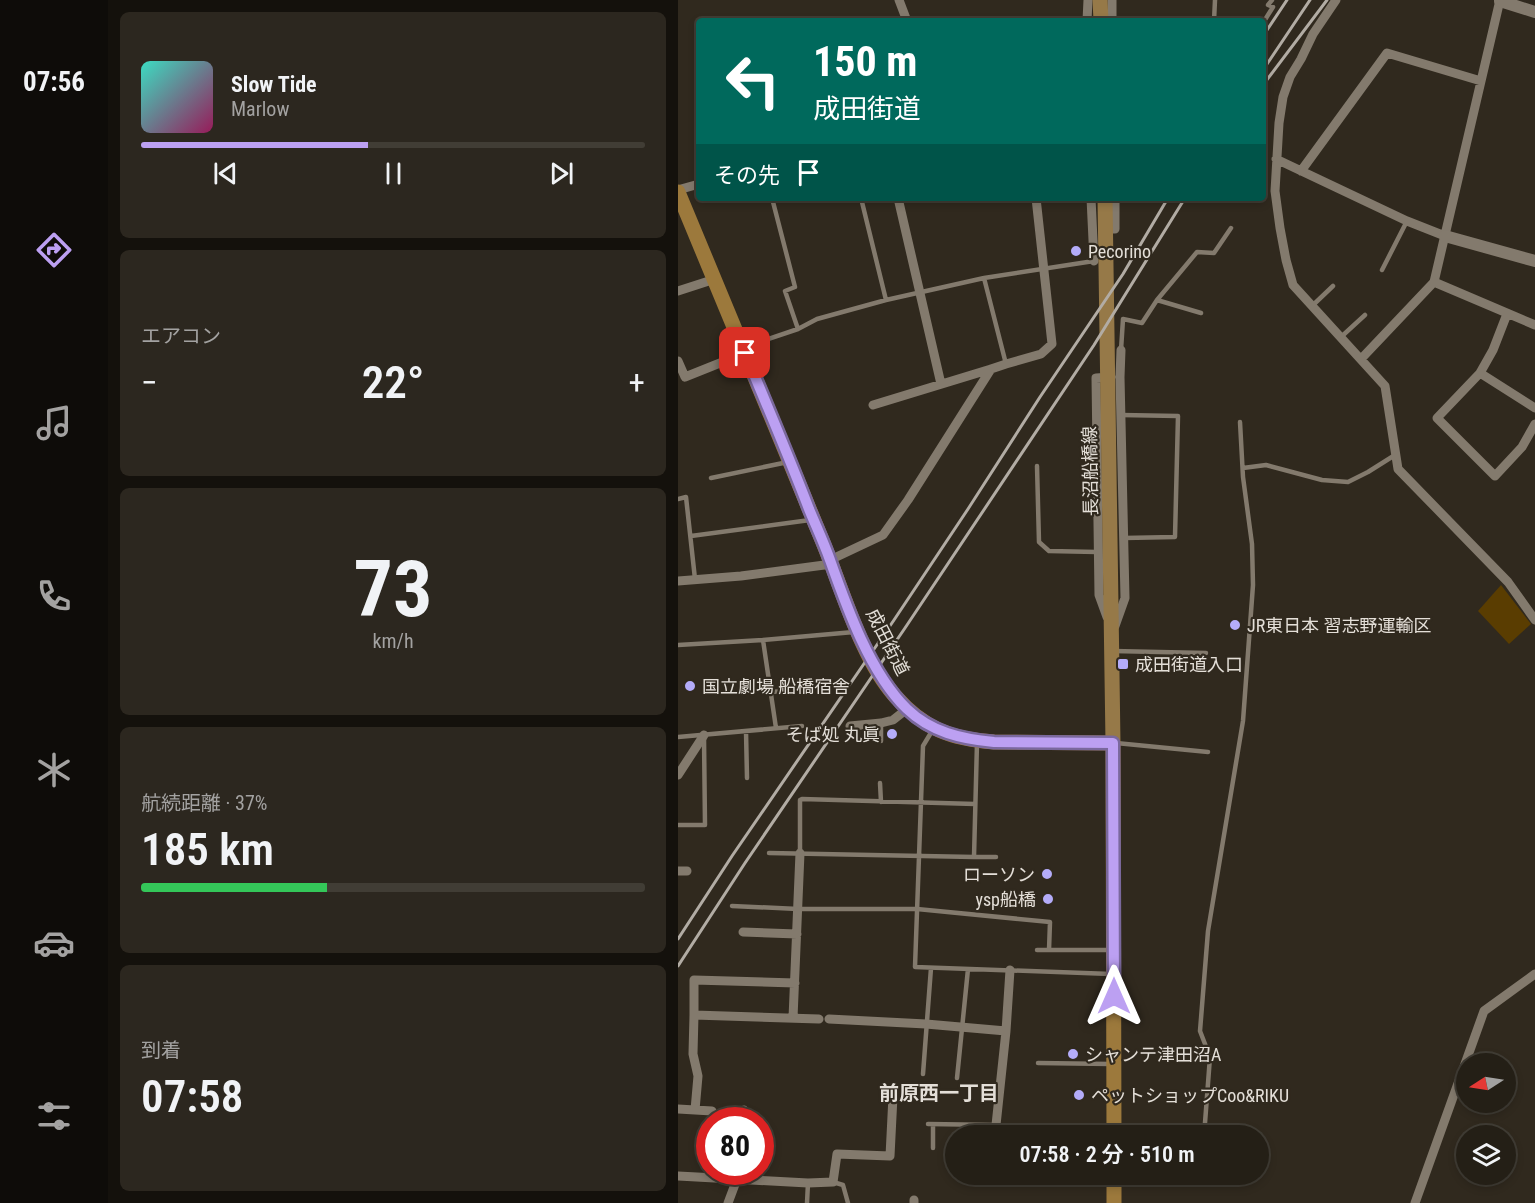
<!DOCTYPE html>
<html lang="ja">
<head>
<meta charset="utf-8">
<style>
	:root { --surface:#241f16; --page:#2c271f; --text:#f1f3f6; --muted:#a3a2a1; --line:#413d35; --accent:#bca0f2 }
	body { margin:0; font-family:"Roboto Condensed","Noto Sans JP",sans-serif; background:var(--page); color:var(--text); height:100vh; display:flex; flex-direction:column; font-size:22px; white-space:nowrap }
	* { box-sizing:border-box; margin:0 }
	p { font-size:20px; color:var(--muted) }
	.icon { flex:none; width:33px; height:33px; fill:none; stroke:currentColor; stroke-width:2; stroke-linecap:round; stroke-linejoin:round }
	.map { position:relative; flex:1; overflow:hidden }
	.side { display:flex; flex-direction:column; gap:12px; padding:12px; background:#14110c; width:570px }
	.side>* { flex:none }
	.hud { position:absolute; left:18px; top:18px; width:570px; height:183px; border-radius:6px; box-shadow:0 3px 9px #0003,0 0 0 2px var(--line); background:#00695c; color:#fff; overflow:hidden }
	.needle { width:39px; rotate:258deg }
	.fabs { position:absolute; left:778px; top:1053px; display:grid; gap:12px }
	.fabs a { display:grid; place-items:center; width:60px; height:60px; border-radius:50%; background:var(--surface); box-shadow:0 3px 9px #0003,0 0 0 2px var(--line); font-size:30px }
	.speed { position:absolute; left:18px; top:1107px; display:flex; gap:12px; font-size:30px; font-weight:700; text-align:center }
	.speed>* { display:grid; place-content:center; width:78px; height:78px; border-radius:50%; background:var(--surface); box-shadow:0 3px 9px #0003,0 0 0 2px var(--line); line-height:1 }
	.speed .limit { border:9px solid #d22; background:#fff; color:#111 }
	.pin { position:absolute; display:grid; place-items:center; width:51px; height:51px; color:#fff; margin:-26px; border-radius:12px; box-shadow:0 3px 9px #0006 }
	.me { position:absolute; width:66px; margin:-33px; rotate:0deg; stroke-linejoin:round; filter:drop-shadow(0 0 4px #0008) }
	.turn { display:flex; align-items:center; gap:21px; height:126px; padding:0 18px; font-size:27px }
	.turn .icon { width:78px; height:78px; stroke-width:2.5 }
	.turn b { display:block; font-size:42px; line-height:51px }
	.then { display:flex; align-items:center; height:57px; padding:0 18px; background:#0003; gap:12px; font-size:22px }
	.big { font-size:45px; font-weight:600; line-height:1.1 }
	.side .widget { flex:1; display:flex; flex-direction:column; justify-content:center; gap:9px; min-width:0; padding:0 21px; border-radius:9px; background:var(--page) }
	.side .dial { align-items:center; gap:0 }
	.dial b { font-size:78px; line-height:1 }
	.song { display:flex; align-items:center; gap:18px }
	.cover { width:72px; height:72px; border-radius:9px; background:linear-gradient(135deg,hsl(170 70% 55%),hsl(330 70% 35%)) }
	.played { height:6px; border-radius:3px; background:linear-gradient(90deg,var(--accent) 45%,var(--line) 45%) }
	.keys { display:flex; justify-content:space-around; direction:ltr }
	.heat { display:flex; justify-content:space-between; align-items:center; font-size:33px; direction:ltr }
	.charge { height:9px; border-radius:4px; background:linear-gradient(90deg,#34c759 37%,var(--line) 0) }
	.trip { position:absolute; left:267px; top:1125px; width:324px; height:60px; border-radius:30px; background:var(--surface); box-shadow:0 3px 9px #0003,0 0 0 2px var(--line); font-weight:600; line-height:60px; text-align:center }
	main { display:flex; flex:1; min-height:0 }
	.tabs { display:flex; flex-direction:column; width:108px; justify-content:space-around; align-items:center; background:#0e0c09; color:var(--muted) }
	.tabs .icon { width:42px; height:42px }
	.tabs .selected { color:var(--accent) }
	.tabs b { font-size:27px; color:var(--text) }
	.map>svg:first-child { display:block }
	.green { fill:#5a3d01 }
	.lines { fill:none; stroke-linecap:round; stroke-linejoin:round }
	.service { stroke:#837a6d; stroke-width:4.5 }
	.minor { stroke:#837a6d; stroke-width:9 }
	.tertiary { stroke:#837a6d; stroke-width:12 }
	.primary { stroke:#967948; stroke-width:15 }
	.trunk { stroke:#9c793c; stroke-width:15 }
	.rail { stroke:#b2aca4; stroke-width:3 }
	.route-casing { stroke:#7a689d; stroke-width:15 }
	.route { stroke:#bca0f2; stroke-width:10 }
	.poi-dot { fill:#b4acf9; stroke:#30291e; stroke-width:2 }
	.labels { text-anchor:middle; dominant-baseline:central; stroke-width:4.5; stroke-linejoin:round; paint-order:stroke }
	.poi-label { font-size:18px; fill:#e4dfd8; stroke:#30291e; text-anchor:start }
	.street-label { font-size:18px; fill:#e4dfd8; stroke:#30291e }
	.neighbourhood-label { font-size:20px; font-weight:bold; fill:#e4dfd8; stroke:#30291e }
</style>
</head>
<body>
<main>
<nav class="tabs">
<b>07:56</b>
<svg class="icon selected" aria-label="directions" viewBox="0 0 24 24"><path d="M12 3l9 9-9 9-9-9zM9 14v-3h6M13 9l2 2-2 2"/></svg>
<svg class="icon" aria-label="music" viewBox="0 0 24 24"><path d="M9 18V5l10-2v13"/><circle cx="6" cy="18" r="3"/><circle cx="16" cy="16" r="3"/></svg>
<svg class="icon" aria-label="phone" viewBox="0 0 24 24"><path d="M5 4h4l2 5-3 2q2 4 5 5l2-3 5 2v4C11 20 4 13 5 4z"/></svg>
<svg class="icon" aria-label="climate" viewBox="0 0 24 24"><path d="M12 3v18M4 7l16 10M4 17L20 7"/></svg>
<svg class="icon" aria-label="car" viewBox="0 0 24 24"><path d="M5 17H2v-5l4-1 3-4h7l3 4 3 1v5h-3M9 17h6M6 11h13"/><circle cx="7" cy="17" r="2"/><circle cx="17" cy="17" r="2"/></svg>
<svg class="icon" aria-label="filters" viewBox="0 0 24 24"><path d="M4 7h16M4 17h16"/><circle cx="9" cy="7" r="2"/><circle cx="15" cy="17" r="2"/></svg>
</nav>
<section class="side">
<div class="widget">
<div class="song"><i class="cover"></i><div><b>Slow Tide</b><p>Marlow</p></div></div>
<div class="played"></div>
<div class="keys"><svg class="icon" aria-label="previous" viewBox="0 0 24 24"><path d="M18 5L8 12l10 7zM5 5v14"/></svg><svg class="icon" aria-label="pause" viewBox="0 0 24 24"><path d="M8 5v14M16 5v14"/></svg><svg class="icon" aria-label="next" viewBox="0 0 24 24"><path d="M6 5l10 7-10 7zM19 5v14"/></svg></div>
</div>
<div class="widget"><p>エアコン</p>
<div class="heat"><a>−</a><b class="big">22°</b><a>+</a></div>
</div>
<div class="widget dial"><b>73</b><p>km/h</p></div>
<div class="widget"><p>航続距離 · 37%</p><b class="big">185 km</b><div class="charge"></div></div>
<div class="widget"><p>到着</p><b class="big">07:58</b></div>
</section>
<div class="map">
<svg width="857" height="1203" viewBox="0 0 857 1203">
	<rect width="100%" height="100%" fill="#30291e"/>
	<path class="green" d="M823,585L853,624L831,644L800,611Z"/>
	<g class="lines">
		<path class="service" d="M216,21L228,18
			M536,21L537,0
			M585,23L595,7L590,5L594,0
			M94,198L117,287L107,291L120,329
			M183,198L208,300
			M704,270L729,221
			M306,278L328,364
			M479,300L523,313
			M634,306L655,286
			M663,337L687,315
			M67,347L120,329L139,319L208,300L306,278L416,261
			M443,350L445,319L464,323L479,300L519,252L536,253L553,228
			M443,415L500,416L497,537L446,538
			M359,466L361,542L371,551L419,552
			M565,468L588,465L644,480L670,482L690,472L717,455
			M33,478L110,462
			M0,499L8,497L17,579
			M13,536L132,520
			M0,645L85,640
			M435,651L528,653
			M93,692L131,689
			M203,723V741
			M98,728L85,640L176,632
			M68,731L69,778
			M254,731L245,746L237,967L433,974
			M0,737L124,726
			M438,743L530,752
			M202,783L203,802
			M0,825H27L26,737
			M91,853L296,857L299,743
			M122,853V800L124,799L297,804
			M296,857H318
			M54,906L120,909H239L372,922L371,950H433
			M359,950H371
			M360,1063L432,1064
			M245,1074L253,968
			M279,1078L290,969
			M206,1096H224
			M250,1124L318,1125
			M311,1136V1125
			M526,1136L532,1057L522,1031L530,931L565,721L575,585L574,544L565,477L562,422
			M255,1148V1125
			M155,1182L165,1185L170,1203
			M129,1203L130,1183"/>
		<path class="minor" d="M221,0L229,21
			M434,0V21
			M658,0L635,34L623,59L612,77L605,97L601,123L597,191L602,228L608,260L615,285L707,386L720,469L830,582L857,620
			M409,21L410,0
			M598,159L729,221L767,236
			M623,171L709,53L803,81
			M0,190L21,184
			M220,198L263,384
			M413,198L416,261
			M425,229H437V198
			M756,282L857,325
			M0,291L37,279
			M829,314L815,350L802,373L759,418L817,476L844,447L857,424
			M683,359L756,282L822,0
			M0,361L7,377L67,353
			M802,373L857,408
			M195,405L313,369L328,364L363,354L374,344L358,198
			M152,560L205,535L230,500L313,369
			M0,581L63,576L154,564
			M429,617L421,595L418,378L433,377
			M437,626L447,598L442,377L443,350
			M172,726L203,723L215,720L229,709
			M0,775L26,735
			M0,871H9
			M65,932L119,934
			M332,970L328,1031L318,1125L325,1130L436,1132
			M16,1015V980L117,983
			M115,1018L122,853
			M151,1019L248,1024L328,1031
			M0,1109L34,1111
			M17,1110L20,1076L15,1054L16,1015L141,1019
			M65,1120L66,1110
			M0,1176L130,1183L155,1182L159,1154L212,1156L215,1096
			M50,1203L59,1179L60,1172
			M236,1203V1200
			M737,1203L806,1011L857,974"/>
		<path class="tertiary" d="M822,1L857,12
			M767,236L857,261"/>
		<path class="primary" d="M422,0L423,21
			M427,198L435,743"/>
		<path class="trunk" d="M0,192C49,308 96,424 144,540C164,588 183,658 217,696C246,729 273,739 316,742L435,743L436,1136
			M436,1203V1174"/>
		<path class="rail" d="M585,36L609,0
			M585,70L632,0
			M585,85L649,0
			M0,939L54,856L216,620L290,509L362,397L445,274L490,198
			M0,966L67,863L227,628L416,345L507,198"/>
	</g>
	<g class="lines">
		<defs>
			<path id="route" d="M67,353C89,405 111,457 131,509C138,526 146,543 152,560C169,608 192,673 229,709C253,732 283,739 316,742L435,743L436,996"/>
		</defs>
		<use href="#route" class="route-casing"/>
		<use href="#route" class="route"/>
	</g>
	<g class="poi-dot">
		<circle cx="398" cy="251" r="6"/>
		<circle cx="557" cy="625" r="6"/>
		<rect x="439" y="658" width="12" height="12" rx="3"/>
		<circle cx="12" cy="686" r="6"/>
		<circle cx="214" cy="734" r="6"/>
		<circle cx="369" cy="874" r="6"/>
		<circle cx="370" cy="899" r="6"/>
		<circle cx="395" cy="1054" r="6"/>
		<circle cx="401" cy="1095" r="6"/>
	</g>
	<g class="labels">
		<g class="poi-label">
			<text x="410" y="251">Pecorino</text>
			<text x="569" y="625">JR東日本 習志野運輸区</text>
			<text x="457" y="664">成田街道入口</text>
			<text x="24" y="686">国立劇場 船橋宿舎</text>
			<text x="202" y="734" text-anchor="end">そば処 丸眞</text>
			<text x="357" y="874" text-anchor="end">ローソン</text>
			<text x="358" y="899" text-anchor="end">ysp船橋</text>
			<text x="407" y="1054">シャンテ津田沼A</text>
			<text x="413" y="1095">ペットショップCoo&amp;RIKU</text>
		</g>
		<g class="street-label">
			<text transform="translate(412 471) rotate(-91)">長沼船橋線</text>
			<text transform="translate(210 642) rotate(63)">成田街道</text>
		</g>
		<g class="neighbourhood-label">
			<text x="261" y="1093">前原西一丁目</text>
		</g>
	</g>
</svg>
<div class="fabs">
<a><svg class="needle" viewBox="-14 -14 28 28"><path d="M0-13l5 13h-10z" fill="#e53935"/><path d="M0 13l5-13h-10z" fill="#a3a2a1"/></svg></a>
<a><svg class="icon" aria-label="layers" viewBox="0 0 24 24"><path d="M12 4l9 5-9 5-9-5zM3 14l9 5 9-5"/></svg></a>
</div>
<div class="speed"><div class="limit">80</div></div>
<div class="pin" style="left:67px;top:353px;background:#d93025"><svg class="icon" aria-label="arrive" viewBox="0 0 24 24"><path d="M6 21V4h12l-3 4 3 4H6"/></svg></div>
<svg class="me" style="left:436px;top:996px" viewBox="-20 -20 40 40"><path d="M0-17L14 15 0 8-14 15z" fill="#bca0f2" stroke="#fff" stroke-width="4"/></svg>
<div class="trip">07:58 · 2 分 · 510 m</div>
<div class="hud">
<div class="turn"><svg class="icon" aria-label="left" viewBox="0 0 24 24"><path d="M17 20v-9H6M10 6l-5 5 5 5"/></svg><div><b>150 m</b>成田街道</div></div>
<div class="then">その先<svg class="icon" aria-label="arrive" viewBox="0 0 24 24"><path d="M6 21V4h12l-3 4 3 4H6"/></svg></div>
</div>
</div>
</main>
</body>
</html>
